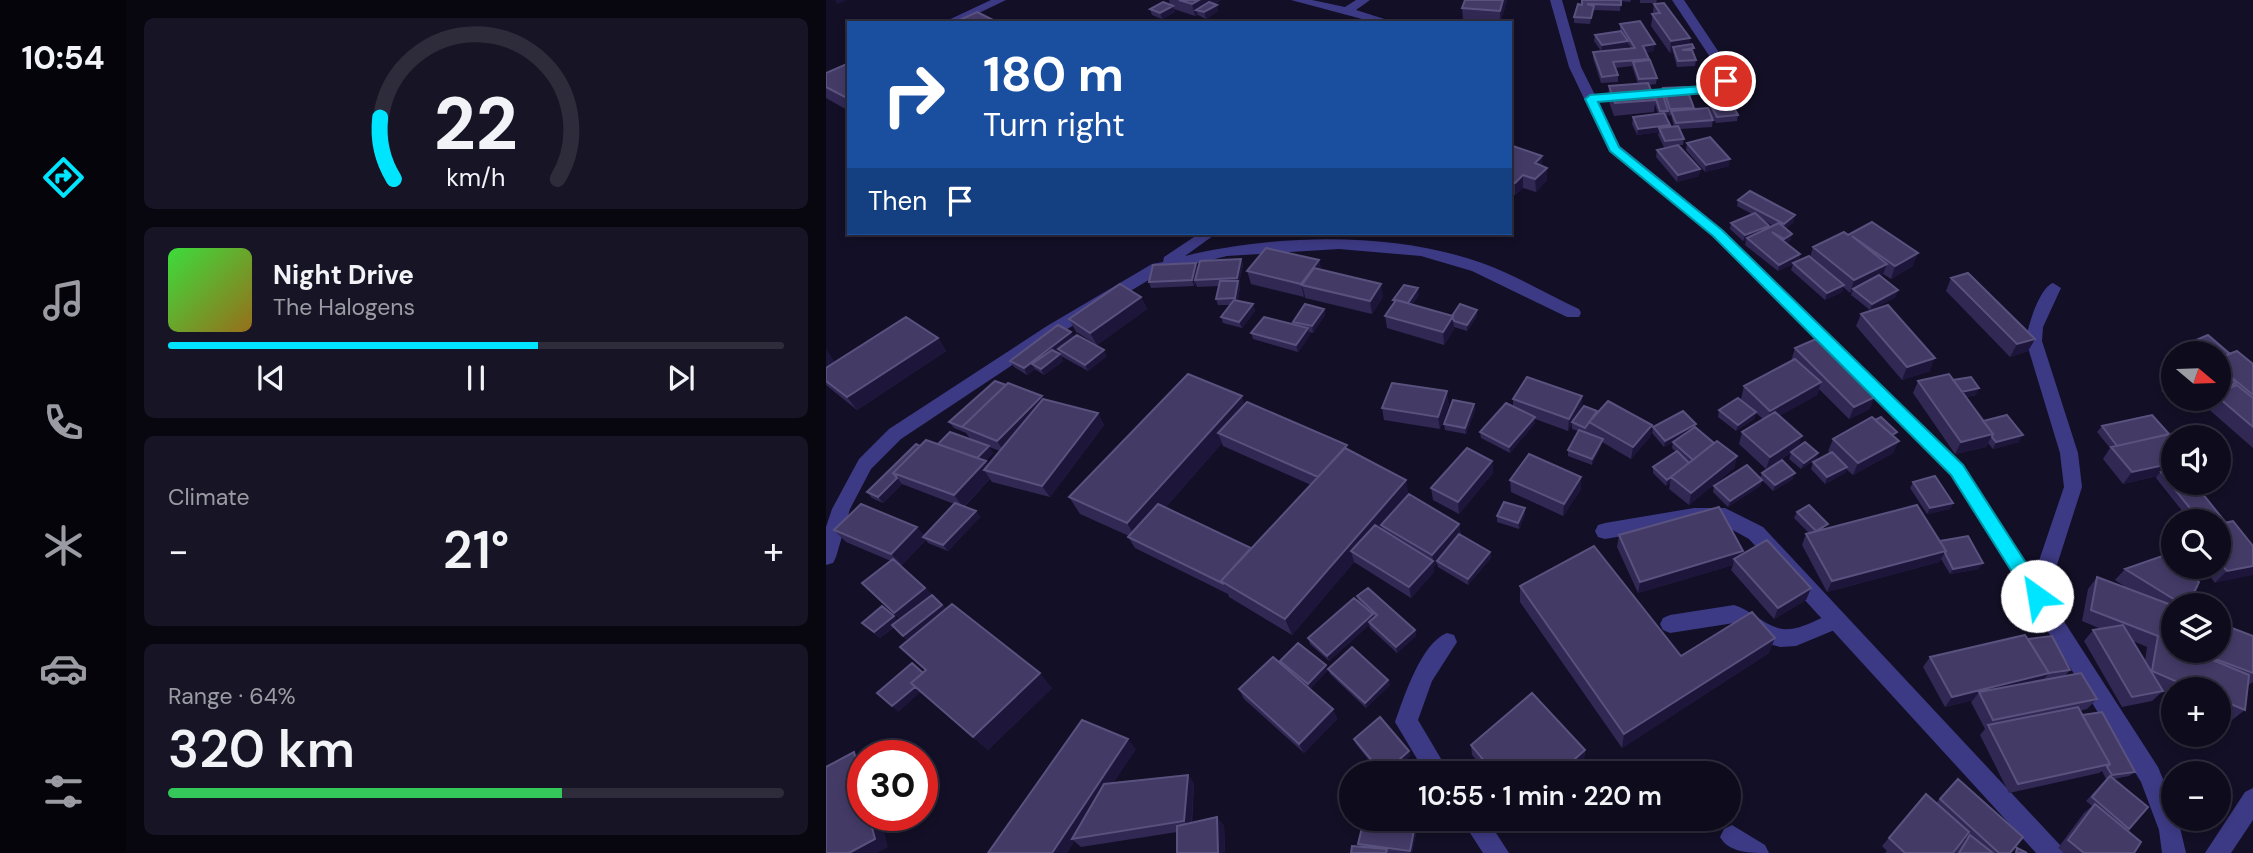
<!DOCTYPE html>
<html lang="en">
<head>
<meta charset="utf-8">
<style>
	:root { --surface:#0e0b1c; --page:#171425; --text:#f1f3f6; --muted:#9b9ba3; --line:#2e2b3b; --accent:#00e5ff }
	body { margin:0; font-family:"DM Sans",sans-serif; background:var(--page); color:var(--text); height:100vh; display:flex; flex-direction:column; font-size:26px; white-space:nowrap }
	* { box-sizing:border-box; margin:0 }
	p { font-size:23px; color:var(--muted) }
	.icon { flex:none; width:38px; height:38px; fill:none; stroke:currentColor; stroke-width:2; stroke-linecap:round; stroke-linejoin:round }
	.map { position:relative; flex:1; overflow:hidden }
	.details { display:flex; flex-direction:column; gap:18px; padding:18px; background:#08060f; width:700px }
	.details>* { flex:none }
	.guide { position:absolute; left:21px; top:21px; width:665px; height:214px; border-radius:0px; box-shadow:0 4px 10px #0003,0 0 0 2px var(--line); background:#1a4fa0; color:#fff; overflow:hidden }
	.needle { width:46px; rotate:109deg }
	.controls { position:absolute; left:1335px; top:341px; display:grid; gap:14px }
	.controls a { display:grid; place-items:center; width:70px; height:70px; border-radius:50%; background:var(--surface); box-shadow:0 4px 10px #0003,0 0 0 2px var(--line); font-size:35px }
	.speed { position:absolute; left:21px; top:740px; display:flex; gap:14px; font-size:35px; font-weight:700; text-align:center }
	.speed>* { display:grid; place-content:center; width:91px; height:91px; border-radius:50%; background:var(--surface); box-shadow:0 4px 10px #0003,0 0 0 2px var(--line); line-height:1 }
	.speed .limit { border:10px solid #d22; background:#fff; color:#111 }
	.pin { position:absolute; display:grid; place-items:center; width:60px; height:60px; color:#fff; margin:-30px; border:4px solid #fff; border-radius:50%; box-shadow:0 2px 7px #0007 }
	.me { position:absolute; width:77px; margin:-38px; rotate:328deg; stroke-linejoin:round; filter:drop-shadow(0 0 5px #0008) }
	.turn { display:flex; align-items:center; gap:24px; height:147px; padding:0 21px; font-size:32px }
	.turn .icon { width:91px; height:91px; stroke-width:2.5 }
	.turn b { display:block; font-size:49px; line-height:60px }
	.then { display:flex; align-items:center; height:66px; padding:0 21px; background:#0003; gap:14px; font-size:26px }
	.big { font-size:52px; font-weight:600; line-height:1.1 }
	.details .widget { flex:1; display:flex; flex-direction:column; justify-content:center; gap:10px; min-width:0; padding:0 24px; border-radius:10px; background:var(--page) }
	.details .dial { align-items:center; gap:0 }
	.dial svg { height:182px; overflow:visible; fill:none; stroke:var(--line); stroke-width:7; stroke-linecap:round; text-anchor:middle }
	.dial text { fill:var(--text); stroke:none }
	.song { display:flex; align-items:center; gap:21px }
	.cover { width:84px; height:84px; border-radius:10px; background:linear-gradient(135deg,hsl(120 70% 55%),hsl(40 70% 35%)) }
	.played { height:7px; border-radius:4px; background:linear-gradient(90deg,var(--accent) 60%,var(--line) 60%) }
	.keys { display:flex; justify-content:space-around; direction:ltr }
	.heat { display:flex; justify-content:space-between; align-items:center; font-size:38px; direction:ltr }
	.charge { height:10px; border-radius:5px; background:linear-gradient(90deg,#34c759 64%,var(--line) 0) }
	.trip { position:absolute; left:513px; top:761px; width:402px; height:70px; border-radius:35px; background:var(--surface); box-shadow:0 4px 10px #0003,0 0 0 2px var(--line); font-weight:600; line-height:70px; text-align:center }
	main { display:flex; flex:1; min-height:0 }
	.tabs { display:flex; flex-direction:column; width:126px; justify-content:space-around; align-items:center; background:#06040b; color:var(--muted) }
	.tabs .icon { width:49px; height:49px }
	.tabs .selected { color:var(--accent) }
	.tabs b { font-size:32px; color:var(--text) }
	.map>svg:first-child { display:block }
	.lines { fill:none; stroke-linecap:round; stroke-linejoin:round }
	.lane { fill:#3d3a85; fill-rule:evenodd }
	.street { fill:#3d3a85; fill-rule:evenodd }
	.wall { fill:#312854; fill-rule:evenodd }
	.shaded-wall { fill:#1d163a }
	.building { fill:#433a66; stroke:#5a527e; stroke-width:2 }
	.route { fill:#00e5ff; stroke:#0095a6; stroke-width:2 }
</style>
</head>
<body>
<main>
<nav class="tabs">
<b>10:54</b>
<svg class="icon selected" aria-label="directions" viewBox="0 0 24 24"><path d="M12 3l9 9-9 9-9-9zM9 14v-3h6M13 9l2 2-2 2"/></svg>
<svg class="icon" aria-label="music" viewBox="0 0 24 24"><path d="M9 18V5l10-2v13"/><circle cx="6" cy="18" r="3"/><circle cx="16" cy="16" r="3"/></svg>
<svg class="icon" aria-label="phone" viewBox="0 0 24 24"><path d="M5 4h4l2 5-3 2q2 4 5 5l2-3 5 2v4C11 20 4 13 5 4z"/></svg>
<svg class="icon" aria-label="climate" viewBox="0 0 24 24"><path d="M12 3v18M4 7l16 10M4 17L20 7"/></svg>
<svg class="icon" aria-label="car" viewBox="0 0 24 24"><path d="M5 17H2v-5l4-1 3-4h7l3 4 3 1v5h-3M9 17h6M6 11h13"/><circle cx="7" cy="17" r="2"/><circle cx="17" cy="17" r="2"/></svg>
<svg class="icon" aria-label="filters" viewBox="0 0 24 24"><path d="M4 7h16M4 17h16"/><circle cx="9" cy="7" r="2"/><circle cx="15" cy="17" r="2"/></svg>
</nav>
<section class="details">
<div class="widget dial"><svg viewBox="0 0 100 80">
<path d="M14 69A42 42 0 1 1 86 69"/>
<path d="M14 69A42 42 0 0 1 8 42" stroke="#00e5ff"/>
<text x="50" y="56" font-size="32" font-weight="700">22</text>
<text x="50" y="72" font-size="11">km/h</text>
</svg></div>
<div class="widget">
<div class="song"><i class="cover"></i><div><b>Night Drive</b><p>The Halogens</p></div></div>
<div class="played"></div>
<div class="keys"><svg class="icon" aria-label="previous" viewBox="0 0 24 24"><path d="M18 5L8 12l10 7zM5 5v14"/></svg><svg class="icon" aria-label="pause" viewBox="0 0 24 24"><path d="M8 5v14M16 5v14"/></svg><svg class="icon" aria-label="next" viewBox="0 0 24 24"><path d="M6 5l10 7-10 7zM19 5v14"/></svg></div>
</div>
<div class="widget"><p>Climate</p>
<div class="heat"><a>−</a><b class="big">21°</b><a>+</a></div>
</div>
<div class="widget"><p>Range · 64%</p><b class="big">320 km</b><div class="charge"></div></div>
</section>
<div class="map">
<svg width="1427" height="853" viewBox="0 0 1427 853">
	<rect width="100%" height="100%" fill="#130f26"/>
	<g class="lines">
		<path class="lane" d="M1227,283L1235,288L1217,327L1216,341L1252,453L1256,487L1221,596L1218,602L1211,605L1204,602L1201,596L1238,487L1234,453L1200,341C1201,327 1214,287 1227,283Z
			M908,605C925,610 937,624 952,628C970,634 995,617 1011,611L1018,614L1021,620L1018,626L970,646L954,647L940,643L908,623L844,633L837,630L834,624L837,618L844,615Z
			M906,825L939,845L943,853C924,853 903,853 894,837L898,829Z"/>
		<path class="street" d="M165,0H180L132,23H116Z
			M465,0H486L519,7L530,0H544L530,10L571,23H551Z
			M724,0H736L755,67L769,95L888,86L894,80V72L846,0H858L906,72V81L892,93L772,102L794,146L897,230L1137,465L1332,767L1348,806V819H1352L1360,853H1336L1333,830L1315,782L1125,475L887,236L783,151L743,67Z
			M374,233H391L359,256C451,234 566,231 656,263C689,275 721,294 753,309L755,313L753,317H741L646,271L595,256L513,249L401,256L336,272L233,334L75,439L45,469L24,509L10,557L7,563L0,565V527L6,509L33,459L63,429L221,326L326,264L337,262L338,257Z
			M868,508H899L937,527L1234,845L1238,853H1210L923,539L896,524H868L779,539L772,537L769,531L772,525L779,523Z
			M621,633L628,635L631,642L606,681L592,720L624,774H600L569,722C578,697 595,643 621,633Z
			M1427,788V820L1405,853H1379L1419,792Z
			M635,819H661L683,853H657Z"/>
	</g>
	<path class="wall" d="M343,0H395L389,4L392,11L380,19L372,15L369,16L348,9L349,12L336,19L326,15L324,9L344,5Z
		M639,0H681L674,23L637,20L636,8Z
		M756,0H805L804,2L795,1L794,11L767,10L764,24L748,23V17L756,5Z
		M814,0H831L830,3H814Z
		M828,4L864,38L863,45L870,60L869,66L851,67L847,52L844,53L825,26Z
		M794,24L828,51L820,52L823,61L831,78L830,84L823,85L829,98V96L836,95L837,88L868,108L867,109H883L884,104L912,115L911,121L890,123L884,113L887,120L886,127L854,129L858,139L857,145H852L874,169L873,176L851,182L830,157L831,150L848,146L838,147L832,135L833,132L811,135L806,124L807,117L832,114L829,104L828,112L788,116L782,99L783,86L812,84L806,66L790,68L792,75V82L775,83L767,58V52L775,51L768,41L769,35L794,31ZM802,44L805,48L783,50L802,47ZM842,111L843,116L845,115L848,127H844V125L840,117H841Z
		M23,63V111L0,98V73Z
		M861,143L903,166L879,172L860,150Z
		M684,145L716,166L721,168V180L710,192L697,188L689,195L684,193Z
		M912,200L968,222L959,229L966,234L964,241L960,243L974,254L973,261L984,257L987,247L1022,235L1087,266L1065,279L1057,274L1055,277L1070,297L1044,310L1025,295L1026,292L1024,293L1017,287L1016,292L999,300L965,270L967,264L952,271L919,245L920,240L917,241L904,229L905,223L926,214L911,206ZM937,220L947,226L942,228L943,226Z
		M415,259L417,265L413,283L414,287L412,300L427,304L429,311L416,328L397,323L395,317L404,305H392L390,299L393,286L371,287L369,282L368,286L325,288L323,282L370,263L372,268Z
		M493,260L495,270L557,297L546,314L479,298V296L478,297L425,284L421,271Z
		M1125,278L1209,339L1202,351L1184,357L1120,291Z
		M593,295L586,305L626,316H651L641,331L628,327V329L618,345L561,328L559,316L568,304L567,300Z
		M315,297L321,309L271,345L250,332L243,319Z
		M498,309L499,315L487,333L483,332L484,335L472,352L427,339L425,333L468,325L467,322Z
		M1035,314L1104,371L1076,380L1030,326Z
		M245,332L248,337L281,356L262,371L235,356L233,351L230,352L234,354L237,361L218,375L209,369L201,375L188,367L184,361Z
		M112,338L120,351L31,410L0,385V368Z
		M1370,340L1427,364V448L1379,406L1381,404L1360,412L1335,391L1344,378L1348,377V399H1393V354H1362L1370,350L1365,346Z
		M969,348L1044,409L1023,419L993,389L991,395L953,416L973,447L992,453L990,459L975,469L963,459L965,453L940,469L913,444L916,432L937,419L930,413L928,419L910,431L892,417L893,410L926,409L915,399L918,386L965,361Z
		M1127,380L1150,395L1140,397L1157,421L1193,442L1167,449L1162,443L1160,447L1129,454L1087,393L1092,381Z
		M180,385L216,396L219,400L272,413L278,425L224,497L166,482L164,479L138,507L150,511L154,517L122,551L102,543L100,540L76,565L72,564L99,588L120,609L226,688L162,750L94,692L72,712L97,673L100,670L74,647L82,641L68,627L54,638L36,623L74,619L36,583L65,561L20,542L8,530L98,535L128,504L76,484L57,503L46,498L41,492L94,446L145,440L140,433L128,428L123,422ZM163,447L174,451L163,464L159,461L167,453Z
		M756,396L755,409L751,416L770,413L826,425L824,437L805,459L776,442L766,465L742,456V450L752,431L746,429V424L742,431L709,419V423L684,453L655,438L654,432L687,406V399Z
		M419,404L522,450L582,495L633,524L635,535L664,552L665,558L642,585L612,567L611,563L608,567V572L585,598L528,562L466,635L403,597L402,594L309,548L302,537L303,536L254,514L243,497ZM396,443L397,446L485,485L425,549L340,507Z
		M623,404L614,429L558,420L556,408Z
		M648,404L649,410L640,434L619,430L618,424Z
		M1276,426L1343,434L1348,438V483L1400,523L1427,546L1389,583L1377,567H1393V522H1365L1330,478L1331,476L1297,484L1277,459L1284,448L1271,432Z
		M827,427H870L888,443L911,456L908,468L863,505L843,489L844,483L840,486L827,473V467L850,452L846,448L847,442L838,447L826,433Z
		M1069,437L1067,453L1027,475L1020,469L1019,473L999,484L985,469L987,462L1004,453L1002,451L1007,439Z
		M666,461L667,473L633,514L607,500L605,488Z
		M936,473L967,479L947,491L936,480L934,486L902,507L887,492L888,486L934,478Z
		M755,477V489L737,516L685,492L684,480Z
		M1087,482L1127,503L1124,509L1101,514L1084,488Z
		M699,508V514L693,529L671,522V516Z
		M971,512L1000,529L1114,541L1153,569L1124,574L1115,559L1113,562L1001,592L976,545L980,534L983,533L968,518Z
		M793,535L917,551L916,554L985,588L980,600L948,619L905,570L907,565L812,593L791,547Z
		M1299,569L1362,606H1348V651H1393L1427,636V682L1421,686L1419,710L1406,720L1393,715V690H1348V695L1337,691L1326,701L1296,707L1258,641L1267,630L1275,629L1256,621L1262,589L1271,577L1304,590L1289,580ZM1307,641L1321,647L1319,661Z
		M694,586L855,656L943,653L796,748L694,602Z
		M531,596L589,630L590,636L571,653L544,628L543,625L503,661L484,644L482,638L533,602Z
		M1201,639L1244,670L1239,676L1271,699L1261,709L1254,711L1256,715L1309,772L1303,776L1288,779L1303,829L1301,831L1308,853H1238L1232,848L1258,813L1266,806L1260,801L1280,779L1276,771L1273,773L1183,793L1154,735L1159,729L1145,702L1147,700L1119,707L1097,667L1104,657Z
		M455,663L500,665L502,670L484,689L507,709L511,719L478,753L418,699L413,689Z
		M502,669L562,680L564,685L540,708L504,674Z
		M528,739L583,751L584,756L564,774H554L530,744Z
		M645,745L759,750L758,759L742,774H662L646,755Z
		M310,749L287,783L362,775L368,784L366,823L398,825L399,853H351V832L255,847L248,841L241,853H162Z
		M1132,779L1184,853H1129L1135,843L1140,839L1139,838L1127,853H1059L1061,851L1056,846L1100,794L1110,803Z
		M591,829L586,853H525L533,846L532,844Z"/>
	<path class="shaded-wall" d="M9,0H21L11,4Z
		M373,0H395L376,12L370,10L372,15L369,16L366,4Z
		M677,0H681L674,23V11Z
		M391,5L392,11L380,19L378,12Z
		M347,6L349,12L336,19L334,13Z
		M864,38L863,49L868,48L867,54L847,47V52L844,53L845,41Z
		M802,41V47L775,52L776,45Z
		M829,44L828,51L817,52V46Z
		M844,125L843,131L833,128V132L811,135L812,129Z
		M716,156V169L709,163Z
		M904,159L903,166L879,172L880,165Z
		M721,168V180L710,192L709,179Z
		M874,169L873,176L851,182L852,175Z
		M697,175V188L689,195V183Z
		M969,215L968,222L956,231L958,224Z
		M943,226L941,232L921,238L920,240L917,241L919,235Z
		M966,234L964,241L957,245L958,239Z
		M1092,253L1087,266L1065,279L1069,266Z
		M974,254L973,261L952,271L953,265Z
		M415,259L417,265L413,283L414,287L411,304L409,298L412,283L411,278Z
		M493,260L496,272L476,285L479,296L478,297L475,284Z
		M370,263L372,270L369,280L368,286L366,280Z
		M1061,264L1056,277L1029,290L1027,289L1026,292L1024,293L1028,280Z
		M555,284L557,297L546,314L544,301Z
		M1018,285L1016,292L999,300L1001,293Z
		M592,288L593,295L583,310L582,304Z
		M1072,290L1070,297L1044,310L1046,304Z
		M315,297L321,309L271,345L264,333Z
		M427,304L429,311L416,328L413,322Z
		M498,309L499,315L487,333L486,326Z
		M651,310V316L641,331V325Z
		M627,316L628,329L618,345L617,332Z
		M482,328L484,335L472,352L470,345Z
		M245,332L249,338L211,367L206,364L209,369L201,375L198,368Z
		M112,338L120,351L31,410L21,397Z
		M1209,339L1202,351L1184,357L1191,344Z
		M0,349L9,362L0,366Z
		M278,350L281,356L262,371L259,365Z
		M234,354L237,361L218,375L215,369Z
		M1109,358L1104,371L1076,380L1081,367Z
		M995,382L991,395L941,423L944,411Z
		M1153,388L1150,395L1130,399L1133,392Z
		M621,391L623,404L614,429L612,417Z
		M216,396L224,408L179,453L171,441Z
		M416,396L422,413L392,433L396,443L311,540L301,523Z
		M756,396L755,409L742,431L743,419Z
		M1049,397L1044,409L1023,419L1028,407Z
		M1372,399H1385L1381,404L1360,412L1370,400Z
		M648,404L649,410L640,434L639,428Z
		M930,412L928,419L910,431L912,425Z
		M272,413L278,425L224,497L216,486Z
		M709,417V423L684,453L683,447Z
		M870,424L869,430L838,447L839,441Z
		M826,425L824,437L805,459L807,447Z
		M1167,434L1160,447L1129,454L1135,442Z
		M1197,435L1193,442L1167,449L1170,442Z
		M976,436L972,448L940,469L944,457Z
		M777,439L776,445L766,465V459Z
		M1073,441L1067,453L1027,475L1032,463Z
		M163,446L167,453L153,467L149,461Z
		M992,453L990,459L975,469L978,463Z
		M911,456L908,468L863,505L865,493Z
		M160,461L169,473L158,470L164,479L137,507L128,495Z
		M666,461L667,473L633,514L632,502Z
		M1348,463V472H1335L1331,476L1297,484L1306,472Z
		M864,464L845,477L844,483L840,486L841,480Z
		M1021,467L1019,473L999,484L1001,477Z
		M969,473L967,479L947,491L949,485Z
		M755,477V489L737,516L738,504Z
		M71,478L76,484L57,503L52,497Z
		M580,480L583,497L555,525L556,529L525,551L528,562L466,635L459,619Z
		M936,480L934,486L902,507L904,501Z
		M1127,503L1124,509L1101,514L1104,508Z
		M699,508V514L693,529L692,523Z
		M150,511L154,517L122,551L117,545Z
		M633,524L635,535L611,561V563L608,567V572L585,598L583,587L607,561L606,555Z
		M91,527L101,538L97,537L100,540L76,565L65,554Z
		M917,551L914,563L908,559L907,565L812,593L814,582Z
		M1120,551L1113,562L1001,592L1006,581Z
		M664,552L665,558L642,585V579Z
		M1157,563L1153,569L1124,574L1127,569Z
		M1427,566V575L1389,583L1401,571Z
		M99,588L110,599L79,623L68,613Z
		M985,588L980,600L948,619L952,608Z
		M116,605L121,611L82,641L77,636Z
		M547,614L549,620L543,622V625L503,661L501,656Z
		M68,616L74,621L54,638L48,632Z
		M589,630L590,636L571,653L570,647Z
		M949,638L943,653L796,748L798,734Z
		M500,665L502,670L484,689L482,684Z
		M214,673L226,688L162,750L147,737Z
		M1223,673L1214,684L1153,692L1147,700L1119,707L1126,697Z
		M562,680L564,685L540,708L539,703Z
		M89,687L94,692L72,712L66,706Z
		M507,709L511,719L478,753L473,744Z
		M302,739L310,749L251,838L246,839L248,841L241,853H226Z
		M759,750L758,759L742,774H732Z
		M583,751L584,756L564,774H557Z
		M28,752L37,758V788Z
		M362,775L368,784L365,829L358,821Z
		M43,816H54L62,847L51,853H23Z
		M391,817L398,825L399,853H392Z
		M589,825L591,829L586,853H584Z"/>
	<path class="building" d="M353,0H373L366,4Z
		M639,0H677L674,11L636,8Z
		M756,0H795V5L761,4L768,6L765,18L748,17L752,4L756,5Z
		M337,2L347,6L334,13L324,9Z
		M383,2L391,5L378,12L370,10Z
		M838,3L864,38L845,41L826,14L834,13L828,4Z
		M151,12L173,23H127Z
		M814,21L829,44L817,46L823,59L787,62L792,75L776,77L767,52L809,48L794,24Z
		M795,31L802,41L776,45L769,35Z
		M866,44L868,48L856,50H866L870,60L852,61L847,47Z
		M824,60L831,78L813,79L807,62Z
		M23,63V99L0,87V73Z
		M822,83L829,100L789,103L783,86Z
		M860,87L868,108L844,109L837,88Z
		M837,95L842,111H834L829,96Z
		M904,101L912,115L891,117L884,104Z
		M882,108L887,120L850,123L845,111Z
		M838,113L844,125L812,129L807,117Z
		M852,126L858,139L839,141L833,128Z
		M884,137L904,159L880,165L861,143Z
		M684,145L716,156L709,163L721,168L709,179L697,175L689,183L684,181Z
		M852,145L874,169L852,175L831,150Z
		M924,191L969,215L958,224L912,200Z
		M929,213L943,226L919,235L905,223Z
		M1046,222L1092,253L1069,266L1026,236L1061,264L1028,280L987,247L1018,232L1022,235Z
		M953,223L966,234L958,239L946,232L974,254L953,265L921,238Z
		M440,248L493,260L475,284L421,271Z
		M983,256L1018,285L1001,293L967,263Z
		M415,259L411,278L369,280L374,261Z
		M370,263L366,280L323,282L327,265Z
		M488,268L555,284L544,301L476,285Z
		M1142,273L1209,339L1191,344L1125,278Z
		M1053,275L1072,290L1046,304L1027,289Z
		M394,281H412L409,298L390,299Z
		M294,284L315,297L264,333L243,319Z
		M578,285L592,288L582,303L570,300H567Z
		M408,300L427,304L413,322L395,317Z
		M570,300L627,316L617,332L559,316Z
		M479,304L498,309L486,326L467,322Z
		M634,304L651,310L641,325L628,321L626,316Z
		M1062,305L1109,358L1081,367L1035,314Z
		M80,317L112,338L21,397L0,381V368Z
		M438,317L482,328L470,345L425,333Z
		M232,325L245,332L198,368L184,361Z
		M251,335L278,350L259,365L232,349Z
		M1382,335L1404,354L1393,358V354H1386L1370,340Z
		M990,339L1049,397L1028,407L969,348Z
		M1377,348L1384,354H1362Z
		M226,350L234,354L215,369L206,364Z
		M1411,351L1427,364V395L1393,367V358Z
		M969,359L995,382L944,411L918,386Z
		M1393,369L1410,383L1393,390Z
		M362,374L416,396L301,523L243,497Z
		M1123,374L1167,434L1135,442L1092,381Z
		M701,377L756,396L743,419L687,399Z
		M1145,377L1153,388L1136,392L1127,380Z
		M169,381L180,385L136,427L123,422Z
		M182,383L216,396L171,441L136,427Z
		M566,383L621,391L612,417L556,408Z
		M1411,385L1427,398V427L1393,398V392Z
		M912,398L930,412L912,425L893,410Z
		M217,399L272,413L216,486L158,470Z
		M627,400L648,404L639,428L618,424Z
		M782,401L826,425L807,447L763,422Z
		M421,402L521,445L492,477L392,433Z
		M680,403L709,417L683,447L654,432Z
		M758,406L771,411L759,428L746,422Z
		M857,411L870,424L839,441L827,427Z
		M949,412L976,436L944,457L916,432Z
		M1181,415L1197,435L1170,442L1166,437L1167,434L1157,421Z
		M1326,415L1343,434L1291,446L1276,426Z
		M1046,417L1073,441L1032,463L1007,439Z
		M1055,417L1071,432L1066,435L1049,420Z
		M869,427L888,443L867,460L847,442Z
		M1376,427L1386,438H1348V463L1306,472L1285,447Z
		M753,430L777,439L766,459L742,450Z
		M124,432L163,446L151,458L112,444Z
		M100,440L160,461L128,495L67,473Z
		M891,441L911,456L865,493L845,477Z
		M979,442L992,453L978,463L965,452Z
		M90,444L94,446L67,473L71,478L52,497L41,492Z
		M519,448L580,480L459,619L395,581Z
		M641,448L666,461L632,502L605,488Z
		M851,451L863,463L841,480L827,467Z
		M1006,452L1021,467L1001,477L987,462Z
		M703,454L755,477L738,504L684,480Z
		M956,460L969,473L949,485L936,473Z
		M921,465L936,480L904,501L888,486Z
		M1348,469V483H1368L1400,523L1393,524V522H1375L1335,472Z
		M1109,476L1127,503L1104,508L1087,482Z
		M583,494L633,524L606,555L555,525Z
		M678,502L699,508L692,523L671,516Z
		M129,503L150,511L117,545L97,537Z
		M35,504L91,527L65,554L8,530Z
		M332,504L425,548L395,581L396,583L302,537Z
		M983,505L1002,524L990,531L971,512Z
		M1091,505L1120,551L1006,581L980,534Z
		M893,507L917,551L814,582L793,535Z
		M1407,521L1427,546V566L1401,571L1393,562V524Z
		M549,525L607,561L583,587L525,551Z
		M633,534L664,552L642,579L611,561Z
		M1142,536L1157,563L1127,569L1119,553L1120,551L1114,541Z
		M941,540L985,588L952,608L908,559Z
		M768,546L855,656L926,612L949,638L798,734L694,586Z
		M1339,555L1348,562V567H1354L1373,582L1362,606H1359L1299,569Z
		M67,559L99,588L68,613L36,583Z
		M1271,577L1348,606V643L1335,639L1348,644V651H1365L1423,675L1419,710L1393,699V690H1370L1326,671L1332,636L1265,610Z
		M542,588L589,630L570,647L543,622L551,615L531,596Z
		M106,595L116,605L77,636L66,625Z
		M528,598L547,614L501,656L482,638Z
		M126,604L214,673L147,737L85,683L100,670L74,647Z
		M56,606L68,616L48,632L36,623Z
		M1393,623L1427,636V673L1368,651H1393Z
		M1297,625L1337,691L1306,697L1267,630Z
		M1199,635L1223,673L1126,697L1104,657Z
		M1226,636L1244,670L1223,673L1202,639Z
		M472,643L500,665L482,684L454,661Z
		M526,647L562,680L539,703L502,669Z
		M447,657L507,709L473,744L413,689Z
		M86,663L97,673L85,683L89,687L66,706L51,693Z
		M1255,673L1271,699L1167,720L1153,692Z
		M706,693L759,750L732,774H669L645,745Z
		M1252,707L1284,764L1192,784L1162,725Z
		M1276,712L1309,772L1286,775L1281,767L1284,764L1256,715Z
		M554,717L583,751L557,774L528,739Z
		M256,720L302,739L226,853H162Z
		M28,752L37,788V816H43L49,839L23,853H0V767Z
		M362,775L358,821L246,839L278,784Z
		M1284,776L1322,807L1303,829L1266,797Z
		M1132,779L1197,837L1184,853H1173L1114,799Z
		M1100,794L1143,832L1127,853H1079L1063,838Z
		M1269,804L1315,842L1308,853H1258L1242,840Z
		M391,817L392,853H351V826Z
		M538,819L589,825L584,851L532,844Z
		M1144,835L1167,853H1133Z
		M526,846L561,849L560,853H525Z
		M1191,848L1201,853H1190Z"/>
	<path class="route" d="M900,78L905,81L892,92L772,102L793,147L896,230L1137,465L1218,591L1220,596L1218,602L1211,604L1205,602L1125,475L887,236L784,151L759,99L764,95L888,85Z"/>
</svg>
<div class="controls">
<a><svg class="needle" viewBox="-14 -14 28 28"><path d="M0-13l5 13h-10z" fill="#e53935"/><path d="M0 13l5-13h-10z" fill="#9b9ba3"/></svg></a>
<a><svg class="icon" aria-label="sound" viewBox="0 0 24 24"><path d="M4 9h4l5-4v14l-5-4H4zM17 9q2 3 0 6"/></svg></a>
<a><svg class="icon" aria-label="search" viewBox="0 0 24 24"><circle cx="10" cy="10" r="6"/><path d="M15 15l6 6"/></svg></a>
<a><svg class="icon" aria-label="layers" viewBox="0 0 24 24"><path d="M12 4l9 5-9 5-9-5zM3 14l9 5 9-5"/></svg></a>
<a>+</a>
<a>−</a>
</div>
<div class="speed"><div class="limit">30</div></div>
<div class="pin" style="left:900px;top:81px;background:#d93025"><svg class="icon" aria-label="arrive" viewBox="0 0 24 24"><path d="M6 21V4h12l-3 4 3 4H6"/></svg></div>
<svg class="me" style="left:1211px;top:596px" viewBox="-20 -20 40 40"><circle r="19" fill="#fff"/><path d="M0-13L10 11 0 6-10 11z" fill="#00e5ff"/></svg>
<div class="trip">10:55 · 1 min · 220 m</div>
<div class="guide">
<div class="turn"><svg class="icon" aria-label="right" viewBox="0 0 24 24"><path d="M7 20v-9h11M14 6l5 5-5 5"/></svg><div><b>180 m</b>Turn right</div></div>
<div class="then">Then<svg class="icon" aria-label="arrive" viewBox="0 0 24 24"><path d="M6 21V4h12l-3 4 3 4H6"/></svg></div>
</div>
</div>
</main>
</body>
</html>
